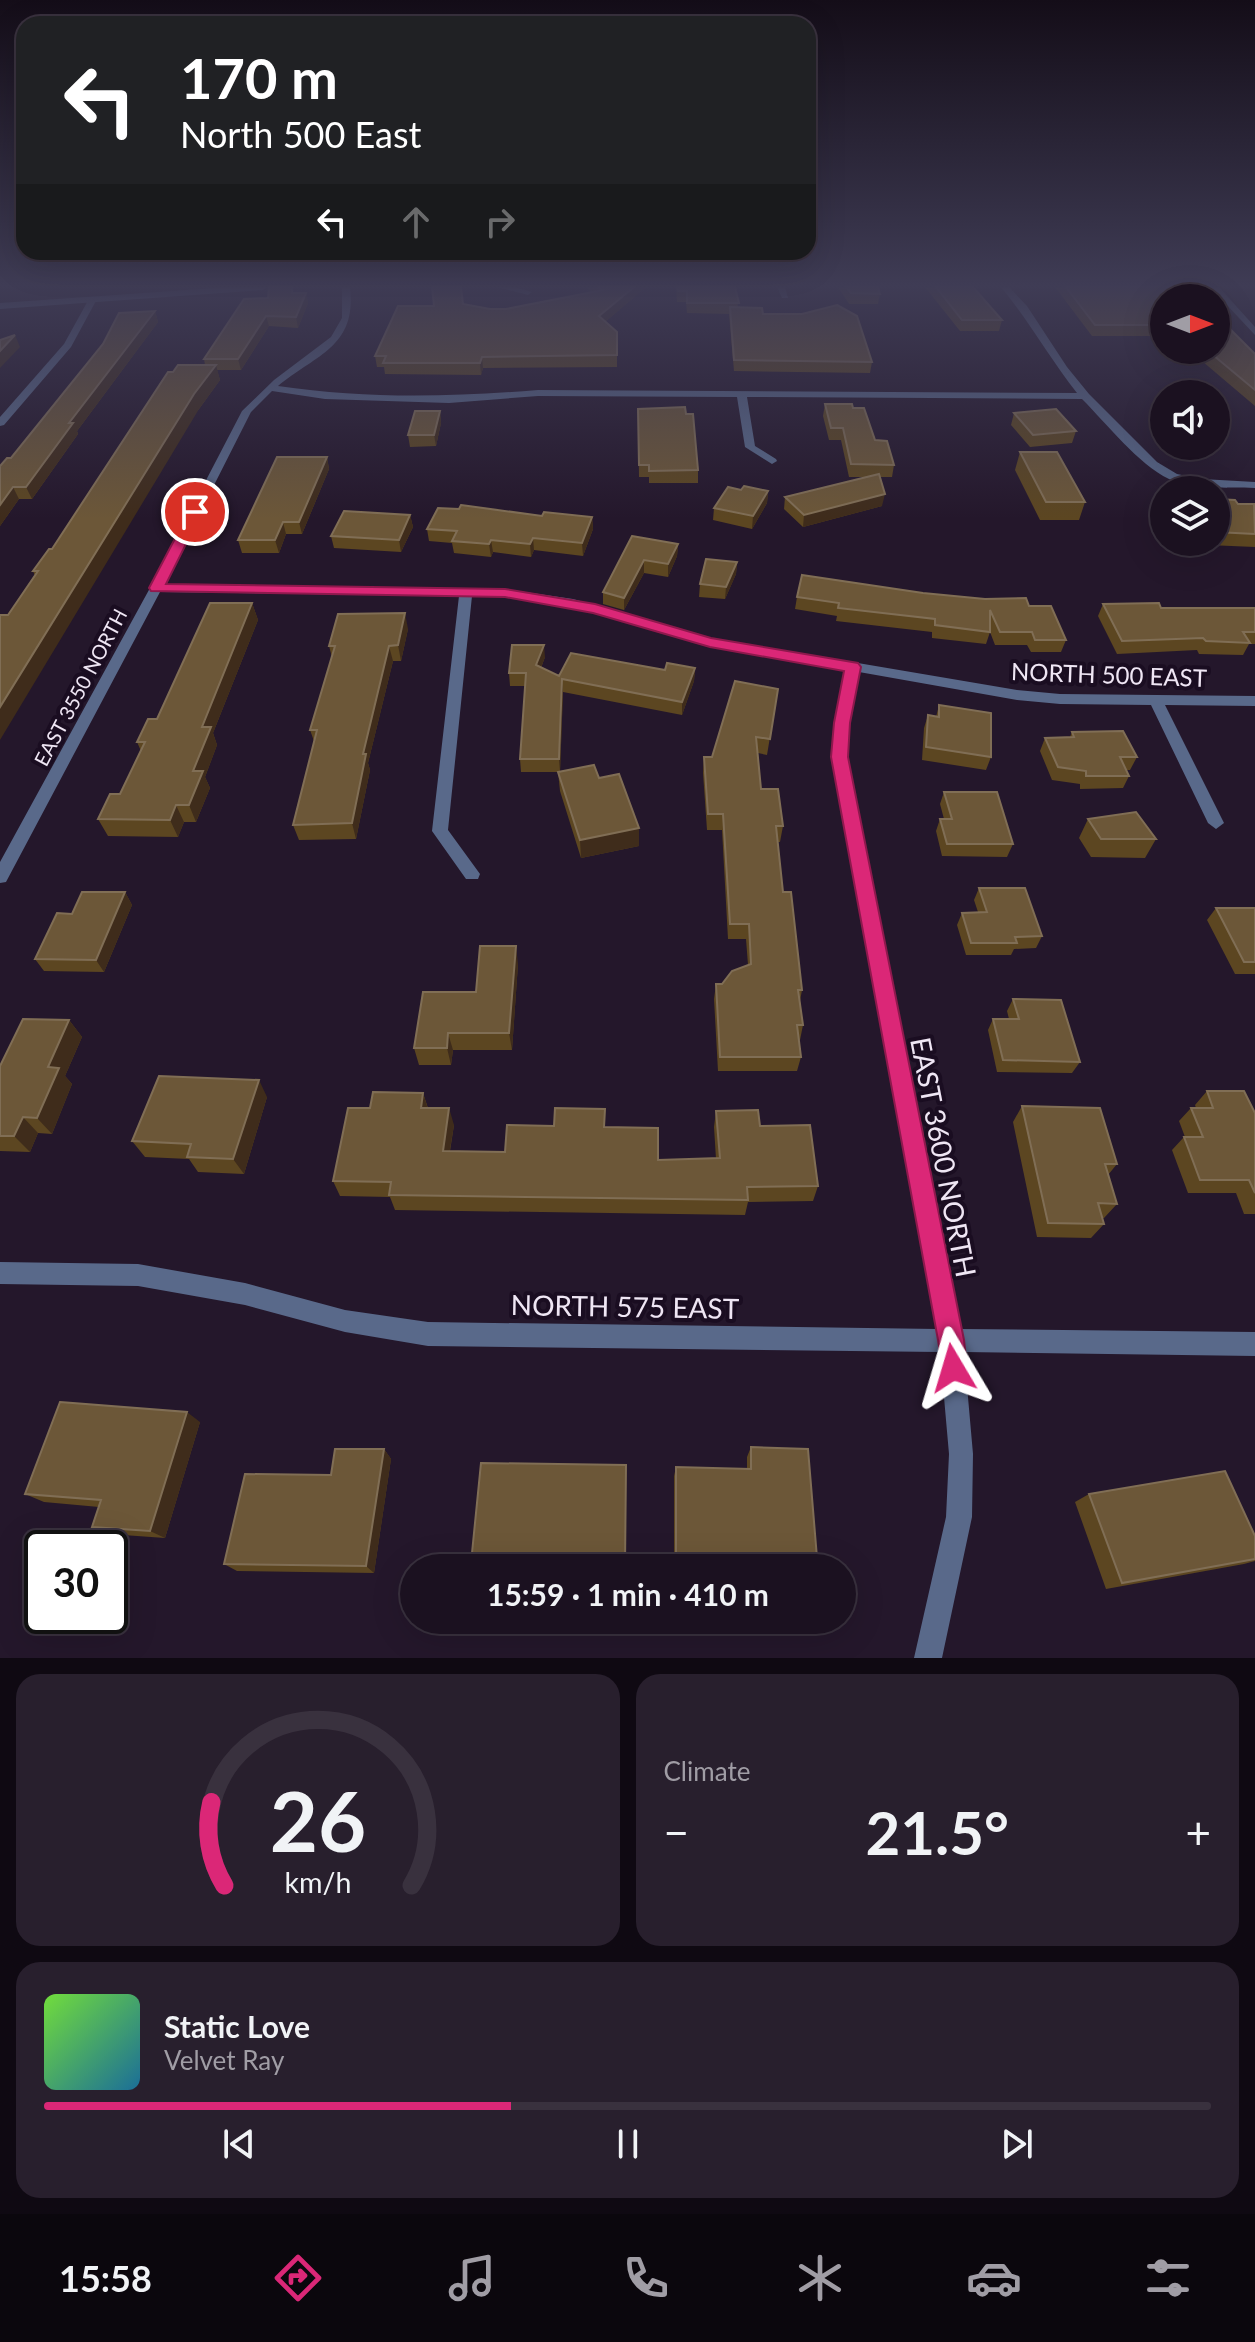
<!DOCTYPE html>
<html lang="en">
<head>
<meta charset="utf-8">
<style>
	:root { --surface:#1b1120; --page:#281f2d; --text:#f1f3f6; --muted:#a09da5; --line:#39313e; --accent:#db2777 }
	body { margin:0; font-family:Lato,sans-serif; background:var(--page); color:var(--text); height:100vh; display:flex; flex-direction:column; font-size:30px; white-space:nowrap }
	* { box-sizing:border-box; margin:0 }
	p { font-size:26px; color:var(--muted) }
	.icon { flex:none; width:44px; height:44px; fill:none; stroke:currentColor; stroke-width:2; stroke-linecap:round; stroke-linejoin:round }
	.map { position:relative; height:1658px; overflow:hidden }
	.details { display:flex; flex-direction:column; gap:16px; padding:16px; background:#0f0912; flex:1 }
	.details>* { flex:none }
	.hud { position:absolute; left:16px; top:16px; width:800px; height:244px; border-radius:24px; box-shadow:0 8px 32px #0002,0 0 0 2px var(--line); background:#202124; color:#fff; overflow:hidden }
	.needle { width:52px; rotate:90deg }
	.controls { position:absolute; left:1150px; top:284px; display:grid; gap:16px }
	.controls a { display:grid; place-items:center; width:80px; height:80px; border-radius:50%; background:var(--surface); box-shadow:0 8px 32px #0002,0 0 0 2px var(--line); font-size:40px }
	.speed { position:absolute; left:24px; top:1530px; display:flex; gap:16px; font-size:40px; font-weight:700; text-align:center }
	.speed>* { display:grid; place-content:center; width:104px; height:104px; border-radius:50%; background:var(--surface); box-shadow:0 8px 32px #0002,0 0 0 2px var(--line); line-height:1 }
	.speed .limit { border:4px solid #111; border-radius:12px; background:#fff; color:#111 }
	.pin { position:absolute; display:grid; place-items:center; width:68px; height:68px; color:#fff; margin:-34px; border:4px solid #fff; border-radius:50%; box-shadow:0 2px 8px #0007 }
	.me { position:absolute; width:88px; margin:-44px; rotate:353deg; stroke-linejoin:round; filter:drop-shadow(0 0 6px #0008) }
	.turn { display:flex; align-items:center; gap:28px; height:168px; padding:0 32px; font-size:36px }
	.turn .icon { width:104px; height:104px; stroke-width:2.5 }
	.turn b { display:block; font-size:56px; line-height:68px }
	.lanes { display:flex; align-items:center; height:76px; padding:0 32px; background:#0003; justify-content:center; gap:40px; direction:ltr }
	.lanes .off { opacity:.35 }
	.big { font-size:60px; font-weight:700; line-height:1.1 }
	.details .tile { flex:1; display:flex; flex-direction:column; justify-content:center; gap:12px; min-width:0; padding:0 28px; border-radius:24px; background:var(--page) }
	.details .dial { align-items:center; gap:0 }
	.dial svg { height:208px; overflow:visible; fill:none; stroke:var(--line); stroke-width:7; stroke-linecap:round; text-anchor:middle }
	.dial text { fill:var(--text); stroke:none }
	.song { display:flex; align-items:center; gap:24px }
	.cover { width:96px; height:96px; border-radius:12px; background:linear-gradient(135deg,hsl(100 70% 55%),hsl(200 70% 35%)) }
	.played { height:8px; border-radius:4px; background:linear-gradient(90deg,var(--accent) 40%,var(--line) 40%) }
	.keys { display:flex; justify-content:space-around; direction:ltr }
	.heat { display:flex; justify-content:space-between; align-items:center; font-size:44px; direction:ltr }
	.details .tiles { flex:1; display:grid; gap:16px; grid-template-columns:1fr 1fr }
	.tile:last-child { grid-column:span 2 }
	.trip { position:absolute; left:400px; top:1554px; width:456px; height:80px; border-radius:40px; background:var(--surface); box-shadow:0 8px 32px #0002,0 0 0 2px var(--line); font-weight:700; line-height:80px; text-align:center }
	.tab-bar { display:flex; height:128px; justify-content:space-around; align-items:center; background:#0b070d; color:var(--muted) }
	.tab-bar .icon { width:56px; height:56px }
	.tab-bar .selected { color:var(--accent) }
	.tab-bar b { font-size:36px; color:var(--text) }
	.map>svg:first-child { display:block }
	.lines { fill:none; stroke-linecap:round; stroke-linejoin:round }
	.minor { fill:#59698a; fill-rule:evenodd }
	.tertiary { fill:#59698a; fill-rule:evenodd }
	.wall { fill:#5c4621 }
	.shaded-wall { fill:#3f2c1b }
	.building { fill:#6c5738; stroke:#806e55; stroke-width:2 }
	.route { fill:#db2777; stroke:#8e194d; stroke-width:2 }
	.labels { text-anchor:middle; dominant-baseline:central; stroke-width:8; stroke-linejoin:round; paint-order:stroke }
	.far-street-label { font-size:20px; fill:#efe6f4; stroke:#1a0d21 }
	.street-label { font-size:24px; fill:#efe6f4; stroke:#1a0d21 }
	.near-street-label { font-size:28px; fill:#efe6f4; stroke:#1a0d21 }
</style>
</head>
<body>
<div class="map">
<svg width="1255" height="1658" viewBox="0 0 1255 1658">
	<rect width="100%" height="100%" fill="#24172b"/>
	<g class="lines">
		<path class="minor" d="M342,287H350C357,347 317,354 278,386C365,399 450,397 538,390L1077,393C1050,359 1029,321 1001,287H1009L1027,306L1067,367L1089,394L1157,462L1177,474L1202,479L1255,482V488C1228,487 1193,490 1169,479C1138,464 1107,424 1082,399L747,397L755,446L776,459L777,461L772,464L745,447L737,397L538,396L449,403L325,399L272,391L251,412L164,584L505,589L573,599L711,638L1017,690L1060,694L1255,696V706L1165,705L1224,823L1216,829L1208,823L1151,705L1060,704L1017,700L859,672L849,723L847,757L960,1329L1255,1332V1356L964,1352L973,1454L972,1517L942,1658H914L946,1517L949,1454L940,1352L428,1346L345,1332L245,1305L138,1286L0,1284V1262L138,1264L245,1283L345,1310L428,1322L937,1329L831,757L835,723L846,670L710,646L572,607L505,597L472,596L448,830L480,874L478,879H466L432,831L459,596L160,592L6,882L0,883V862L150,588L242,411L274,380L331,337L342,318Z
			M497,287H514L532,292L528,295Z
			M777,287H785L788,298H782Z
			M1210,287H1219L1255,327V335Z
			M90,297L97,299L71,347L4,425L0,426V417L64,344Z"/>
		<path class="tertiary" d="M230,287H267L263,290L0,309V303Z"/>
	</g>
	<path class="wall" d="M586,287H646L605,322L617,332V367L483,368L481,375L385,374L384,367H377L375,356L434,306L463,304L490,309H506L593,293Z
		M676,287H735L738,307L763,314L872,362L870,373L734,371L729,314L687,313L686,302H677Z
		M838,287H878L880,294L878,304H849Z
		M925,287H973L1002,320L999,331H960Z
		M1055,287H1189L1164,298V336H1092Z
		M295,293H306L308,303L298,328L269,326L241,370H217L220,380L199,409L8,615L35,576L33,571L52,549L173,372L205,365L204,359L268,298Z
		M155,311L158,322L77,431L78,434L32,499H19L0,526V466L11,458Z
		M1189,350H1250L1255,354V406Z
		M825,404L853,408L875,440L894,465L892,477H880L882,506L803,527L784,509L785,497L868,477H849L841,440H829L823,416Z
		M638,409L686,414L698,470V483H649V477H639Z
		M440,411L441,423L436,446L410,447L408,435Z
		M1014,413L1076,431L1072,443L1030,447L1011,425Z
		M1020,452L1085,502L1079,520H1040L1015,470Z
		M327,457L329,469L302,534H286L279,553H242L238,540Z
		M741,490L768,491L767,503L752,529L713,520L714,508Z
		M1216,499L1255,506V547L1208,545L1207,542H1216Z
		M410,515L413,527L401,552L334,548L331,536Z
		M542,516L592,517L593,529L583,556L534,550L531,557L493,552L491,557L454,553L452,543L429,541L427,529Z
		M632,536L678,544L677,556L668,577L644,573L624,610L603,604V592Z
		M737,562L736,574L725,599L699,597L700,584Z
		M923,593L1029,606L1066,640L1061,652H1031L1027,645H995L990,632L986,644L932,638V632L836,621L837,616L795,609L797,597Z
		M252,603L258,620L213,733L217,745L205,777L210,788L196,822H184L178,837L108,836L98,819L120,794L141,751L137,742Z
		M1103,604L1161,608H1255V644H1249L1243,655L1199,654L1197,650L1117,654L1098,616Z
		M408,629L401,661H393L368,763L370,770L356,839L299,840L293,825L314,741L310,730L332,657L329,646Z
		M545,657L541,668L559,676L695,668L694,681L682,715L563,692L560,772H521L520,759L525,686H510L509,673Z
		M778,689L767,755L758,753L761,789L783,826L780,842H778L783,892L802,990L800,1001L803,1025L800,1040H799L801,1057L797,1071H718L714,999L716,984H722L748,965L746,939H728L722,830H707L703,773L704,757H712Z
		M939,705L991,757L986,770L922,760L924,728L928,715L936,717Z
		M1072,732L1137,757L1130,770H1126L1129,776L1123,788L1080,789V784L1052,780L1040,751L1045,738L1070,737Z
		M558,772L599,778L639,846L581,858L560,791Z
		M944,792L1013,844L1007,857L942,856L936,831L940,819H944L940,804Z
		M1088,819L1156,839L1145,858L1091,857L1079,838Z
		M979,888L1042,936L1036,948L1014,949L1011,955H966L957,925L962,913L978,912L974,900Z
		M125,892L132,905L104,972L44,971L35,959L72,914Z
		M1216,908H1255V974H1235L1207,920Z
		M518,964L512,1050H453L451,1065H419L414,1048L476,992Z
		M1013,999L1080,1062L1072,1073L997,1072L988,1030L993,1019H1009L1007,1011Z
		M69,1020L82,1037L65,1076L72,1084L52,1134L38,1133L30,1152L0,1151V1136Z
		M1207,1091L1255,1113V1214H1244L1236,1193H1188L1172,1150L1184,1137H1185L1179,1121L1191,1108H1196L1195,1105Z
		M423,1093L428,1108L454,1125L450,1151L505,1152L605,1127L658,1160L716,1159L714,1127L716,1111L760,1126L818,1186L813,1201L748,1202L745,1215L395,1210L390,1197L340,1196L333,1181Z
		M267,1097L244,1174L198,1172L189,1159L145,1157L132,1141Z
		M1022,1106L1117,1164L1108,1175L1117,1204L1104,1218H1102L1104,1224L1091,1238L1037,1237L1013,1122Z
		M200,1422L165,1538L109,1534L92,1527L99,1507L44,1502L25,1494Z
		M751,1447L817,1558L811,1565L674,1560V1476L676,1467L747,1469V1457Z
		M384,1449L391,1459L374,1573L237,1571L224,1564L331,1475Z
		M626,1465L625,1568H475L471,1563Z
		M1089,1494L1255,1536V1561L1244,1564L1106,1589L1075,1502Z"/>
	<path class="shaded-wall" d="M634,287H646L599,327V316Z
		M306,293L308,303L298,328L296,317Z
		M155,311L158,322L77,431L78,434L32,499L26,487L69,423Z
		M266,316L269,326L241,370L238,359Z
		M15,335L20,347L0,368V351Z
		M482,357L483,368L481,375L480,363Z
		M216,365L220,380L199,409L0,740V707L194,394Z
		M440,411L441,423L436,446L434,435Z
		M327,457L329,469L302,534L299,522Z
		M13,487L19,499L0,526V505Z
		M768,491L767,503L752,529L753,516Z
		M885,494L882,506L803,527L804,515Z
		M410,515L413,527L401,552L399,540Z
		M592,517L593,529L583,556L582,543Z
		M283,522L286,534L279,553L275,540Z
		M533,538L534,550L531,557L530,544Z
		M491,540L493,552L491,557L489,544Z
		M678,544L677,556L668,577V564Z
		M644,560V573L624,610V598Z
		M737,562L736,574L725,599L726,587Z
		M252,603L258,620L213,733L217,745L205,777L210,788L196,822L189,805L193,771L202,727Z
		M405,613L408,629L401,661L398,645Z
		M544,645L545,657L537,678L536,665Z
		M389,646L393,661L368,763L370,770L356,839L352,823L363,754Z
		M695,668L694,681L682,715V702Z
		M562,679L563,692L560,772L559,759Z
		M176,805L184,822L178,837L170,820Z
		M639,828V846L581,858L580,840Z
		M125,892L132,905L104,972L96,960Z
		M516,946L518,964L512,1050L509,1033Z
		M69,1020L82,1037L65,1076L72,1084L52,1134L37,1118L48,1067Z
		M448,1033L453,1050L451,1065L447,1048Z
		M259,1080L267,1097L244,1174L233,1159Z
		M423,1093L428,1109L421,1108Z
		M449,1108L454,1125L447,1167L443,1151Z
		M23,1117L38,1133L30,1152L14,1136Z
		M187,1412L200,1422L165,1538L150,1531Z
		M384,1449L391,1459L374,1573L366,1566Z"/>
	<path class="building" d="M269,287H292V293H306L296,317L266,316L238,359H204L244,299L268,298Z
		M432,287H461L463,304L490,309H506L603,290L599,287H634L599,316L617,332V355L482,357L480,363H383L386,356H375L398,306H434Z
		M677,287H735L739,303H687V291H678Z
		M846,287H878L880,294L851,293Z
		M936,287H973L1002,320H962Z
		M1066,287H1189L1200,298H1164V325H1095Z
		M837,305L857,316L872,362L734,360L730,307L762,308L763,314H802Z
		M155,311L69,423H73L26,487H13L0,505V466L7,458H11L103,344L119,313Z
		M1216,315L1255,354V390L1207,350H1216Z
		M15,335L0,351V340Z
		M178,365H216L194,394L0,707V615H8L38,571H33L49,549H52L168,372H173Z
		M825,404H852L853,408H864L875,440L887,441L894,465L851,464L843,428H831Z
		M685,407L686,414H693L698,470L649,471V465H639L638,409Z
		M1056,409L1076,431L1033,435L1014,413Z
		M415,411H440L434,435H408Z
		M1020,452H1057L1085,502H1046Z
		M277,457H327L299,522H283L275,540H238Z
		M879,474L885,494L804,515L785,497Z
		M744,486L768,491L753,516L714,508L728,487L741,490Z
		M1216,499L1235,500L1238,504H1254L1255,534L1216,532Z
		M461,505L542,516L544,512L592,517L582,543L533,538L530,544L491,540L489,544L452,541L457,531L427,529L438,508L459,509Z
		M344,511L410,515L399,540L331,536Z
		M632,536L678,544L668,564L644,560L624,598L603,592Z
		M706,559L737,562L726,587L700,584Z
		M802,575L923,593L985,599L1026,598L1029,606H1051L1066,640H1035L1032,632H1000L990,610V632L935,625V619L838,608L839,603L797,597Z
		M210,603H252L202,727H211L193,771H203L189,805H176L170,820L98,819L110,794H120L145,742H137L148,719H157Z
		M1159,603L1161,608H1255V632H1243L1250,643L1206,641L1203,638L1122,641L1103,604Z
		M405,613L398,645L389,646L363,754H366L352,823L293,825L317,730H310L335,646H329L338,614Z
		M512,645H544L536,665L559,676L571,653L665,670L667,663L695,668L682,702L562,679L559,759H520L526,673H509Z
		M735,681L778,689L770,739L756,737L761,789H778L783,826H776L783,892H791L802,990H798L803,1025H797L801,1057H720L716,984H722L732,971L751,964L749,924H730L723,814H708L704,757H712Z
		M939,705L991,713V757L926,747L928,715L939,717Z
		M1123,731L1137,757H1120L1129,776H1086V771L1058,767L1045,738L1074,737L1072,732Z
		M594,765L599,778L619,774L639,828L580,840L558,772Z
		M944,792H997L1013,844H947L940,819H952Z
		M1136,812L1156,839H1101L1088,819Z
		M979,888H1025L1042,936L1015,937L1017,943H971L962,913L987,912Z
		M82,892H125L96,960L35,959L57,913L72,914Z
		M1216,908H1255V962H1244Z
		M480,946H516L509,1033H448L447,1048H414L423,992H476Z
		M1013,999L1061,1000L1080,1062L1003,1060L993,1019H1019Z
		M23,1019L69,1020L48,1067L59,1068L37,1118L23,1117L14,1136H0V1066Z
		M159,1076L259,1080L233,1159L187,1157L191,1144L132,1141Z
		M1207,1091H1244L1255,1113V1193L1249,1180H1200L1184,1137H1203L1191,1108H1213Z
		M373,1092L423,1093L421,1108H449L443,1151L505,1152L507,1125L554,1126L555,1108L605,1109L604,1127L658,1128V1160L720,1158L716,1111L758,1110L760,1126L810,1125L818,1186L747,1187L748,1200L389,1195L391,1182L333,1181L348,1108H370Z
		M1022,1106L1100,1108L1117,1164H1105L1117,1204L1098,1203L1104,1224L1048,1223Z
		M60,1402L187,1412L150,1531L92,1527L101,1500L25,1494Z
		M751,1447L808,1449L817,1558L676,1553V1467L751,1469Z
		M335,1449H384L366,1566L224,1564L245,1474L331,1475Z
		M481,1463L626,1465L625,1566L471,1563Z
		M1225,1471L1255,1536V1559L1122,1583L1089,1494Z"/>
	<linearGradient id="sky" x2="0" y2="1"><stop stop-color="#140d18"/><stop offset="0.55" stop-color="#3f3c55"/><stop offset="1" stop-color="#3f3c55" stop-opacity="0"/></linearGradient>
	<rect width="1255" height="519" fill="url(#sky)"/>
	<path class="route" d="M195,508L202,512L166,584L505,589L595,604L711,638L858,663L861,667L850,723L848,757L964,1340L967,1368L963,1378L953,1382L944,1378L938,1340L831,757L834,723L844,671L710,647L593,613L505,597L151,591L149,588L189,512Z"/>
	<g class="labels">
		<g class="far-street-label">
			<text transform="translate(80 687) rotate(-62)">EAST 3550 NORTH</text>
		</g>
		<g class="street-label">
			<text transform="translate(1109 674) rotate(2)">NORTH 500 EAST</text>
		</g>
		<g class="near-street-label">
			<text transform="translate(944 1157) rotate(79)">EAST 3600 NORTH</text>
			<text transform="translate(625 1306) rotate(1)">NORTH 575 EAST</text>
		</g>
	</g>
</svg>
<div class="controls">
<a><svg class="needle" viewBox="-14 -14 28 28"><path d="M0-13l5 13h-10z" fill="#e53935"/><path d="M0 13l5-13h-10z" fill="#a09da5"/></svg></a>
<a><svg class="icon" aria-label="sound" viewBox="0 0 24 24"><path d="M4 9h4l5-4v14l-5-4H4zM17 9q2 3 0 6"/></svg></a>
<a><svg class="icon" aria-label="layers" viewBox="0 0 24 24"><path d="M12 4l9 5-9 5-9-5zM3 14l9 5 9-5"/></svg></a>
</div>
<div class="speed"><div class="limit">30</div></div>
<div class="pin" style="left:195px;top:512px;background:#d93025"><svg class="icon" aria-label="arrive" viewBox="0 0 24 24"><path d="M6 21V4h12l-3 4 3 4H6"/></svg></div>
<svg class="me" style="left:953px;top:1368px" viewBox="-20 -20 40 40"><path d="M0-17L14 15 0 8-14 15z" fill="#db2777" stroke="#fff" stroke-width="4"/></svg>
<div class="trip">15:59 · 1 min · 410 m</div>
<div class="hud">
<div class="turn"><svg class="icon" aria-label="left" viewBox="0 0 24 24"><path d="M17 20v-9H6M10 6l-5 5 5 5"/></svg><div><b>170 m</b>North 500 East</div></div>
<div class="lanes"><svg class="icon" aria-label="left" viewBox="0 0 24 24"><path d="M17 20v-9H6M10 6l-5 5 5 5"/></svg><svg class="icon off" aria-label="ahead" viewBox="0 0 24 24"><path d="M12 20V5M6 11l6-6 6 6"/></svg><svg class="icon off" aria-label="right" viewBox="0 0 24 24"><path d="M7 20v-9h11M14 6l5 5-5 5"/></svg></div>
</div>
</div>
<section class="details">
<div class="tiles">
<div class="tile dial"><svg viewBox="0 0 100 80">
<path d="M14 69A42 42 0 1 1 86 69"/>
<path d="M14 69A42 42 0 0 1 9 37" stroke="#db2777"/>
<text x="50" y="56" font-size="32" font-weight="700">26</text>
<text x="50" y="72" font-size="11">km/h</text>
</svg></div>
<div class="tile"><p>Climate</p>
<div class="heat"><a>−</a><b class="big">21.5°</b><a>+</a></div>
</div>
<div class="tile">
<div class="song"><i class="cover"></i><div><b>Static Love</b><p>Velvet Ray</p></div></div>
<div class="played"></div>
<div class="keys"><svg class="icon" aria-label="previous" viewBox="0 0 24 24"><path d="M18 5L8 12l10 7zM5 5v14"/></svg><svg class="icon" aria-label="pause" viewBox="0 0 24 24"><path d="M8 5v14M16 5v14"/></svg><svg class="icon" aria-label="next" viewBox="0 0 24 24"><path d="M6 5l10 7-10 7zM19 5v14"/></svg></div>
</div>
</div>
</section>
<nav class="tab-bar">
<b>15:58</b>
<svg class="icon selected" aria-label="directions" viewBox="0 0 24 24"><path d="M12 3l9 9-9 9-9-9zM9 14v-3h6M13 9l2 2-2 2"/></svg>
<svg class="icon" aria-label="music" viewBox="0 0 24 24"><path d="M9 18V5l10-2v13"/><circle cx="6" cy="18" r="3"/><circle cx="16" cy="16" r="3"/></svg>
<svg class="icon" aria-label="phone" viewBox="0 0 24 24"><path d="M5 4h4l2 5-3 2q2 4 5 5l2-3 5 2v4C11 20 4 13 5 4z"/></svg>
<svg class="icon" aria-label="climate" viewBox="0 0 24 24"><path d="M12 3v18M4 7l16 10M4 17L20 7"/></svg>
<svg class="icon" aria-label="car" viewBox="0 0 24 24"><path d="M5 17H2v-5l4-1 3-4h7l3 4 3 1v5h-3M9 17h6M6 11h13"/><circle cx="7" cy="17" r="2"/><circle cx="17" cy="17" r="2"/></svg>
<svg class="icon" aria-label="filters" viewBox="0 0 24 24"><path d="M4 7h16M4 17h16"/><circle cx="9" cy="7" r="2"/><circle cx="15" cy="17" r="2"/></svg>
</nav>
</body>
</html>
